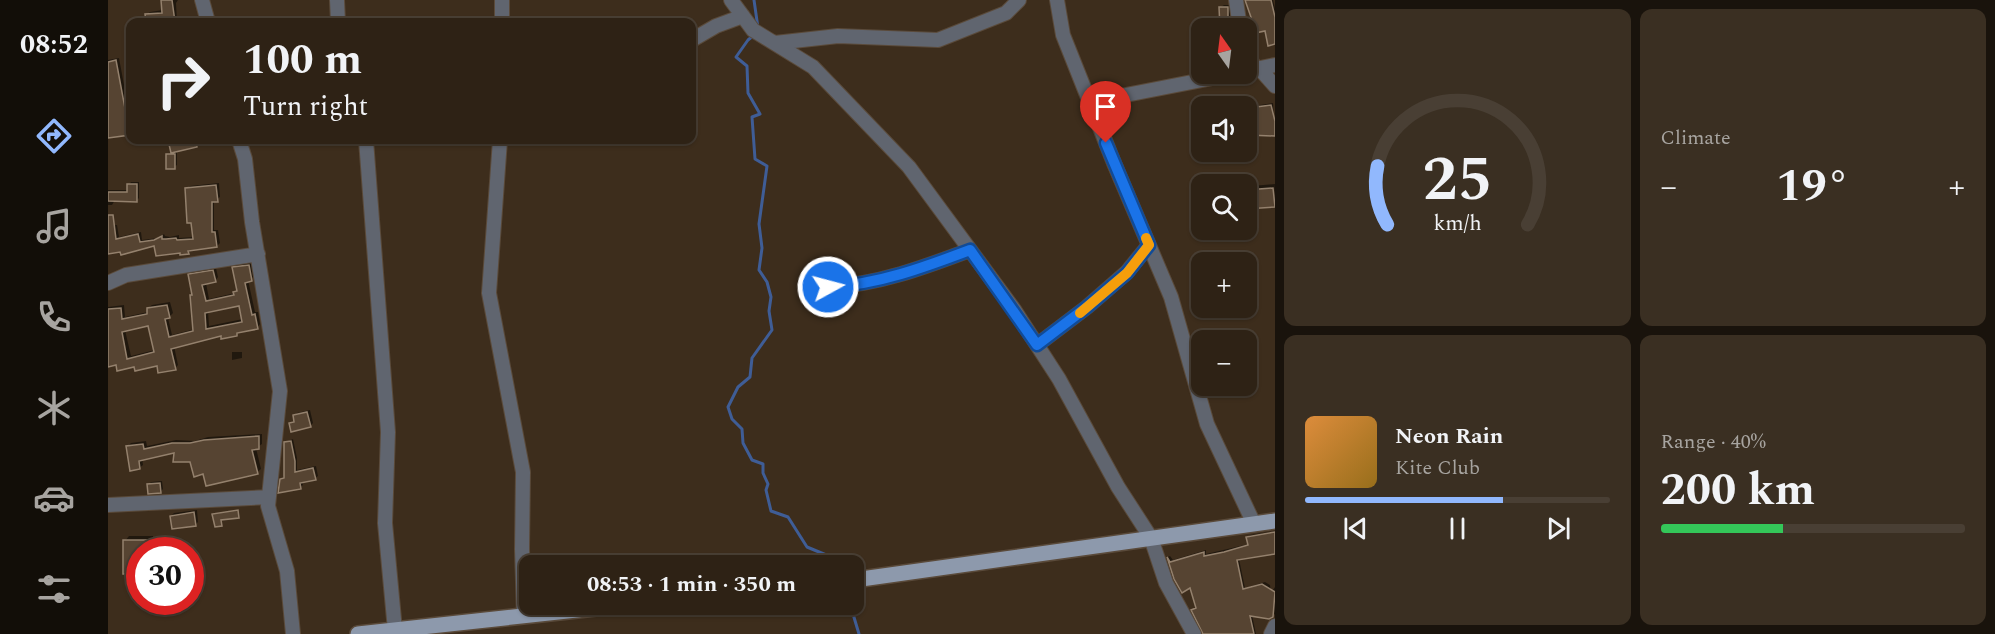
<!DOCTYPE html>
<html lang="en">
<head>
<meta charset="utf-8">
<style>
	:root { --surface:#2e2215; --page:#3a2f22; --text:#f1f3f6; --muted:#a7a4a0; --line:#493f34; --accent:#91b8fd }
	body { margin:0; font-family:Spectral,serif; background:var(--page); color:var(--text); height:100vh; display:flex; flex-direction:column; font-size:22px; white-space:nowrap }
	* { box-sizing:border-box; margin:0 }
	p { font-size:20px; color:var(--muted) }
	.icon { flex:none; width:33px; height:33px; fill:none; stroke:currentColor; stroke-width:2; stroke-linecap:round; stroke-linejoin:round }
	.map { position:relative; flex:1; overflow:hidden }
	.sheet { display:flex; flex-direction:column; gap:9px; padding:9px; background:#19130c; width:720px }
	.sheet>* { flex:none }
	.banner { position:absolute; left:18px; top:18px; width:570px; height:126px; border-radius:12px; box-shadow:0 2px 4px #0004,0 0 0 2px var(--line); background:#2e2215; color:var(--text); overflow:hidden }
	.needle { width:39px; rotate:346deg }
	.tools { position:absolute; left:1083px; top:18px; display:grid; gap:12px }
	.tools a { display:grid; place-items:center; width:66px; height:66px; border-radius:12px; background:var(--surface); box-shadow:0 2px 4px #0004,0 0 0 2px var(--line); font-size:30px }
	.speed { position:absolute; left:18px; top:537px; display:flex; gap:12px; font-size:30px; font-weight:700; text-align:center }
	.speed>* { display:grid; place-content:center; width:78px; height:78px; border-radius:50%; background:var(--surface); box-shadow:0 2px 4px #0004,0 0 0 2px var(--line); line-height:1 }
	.speed .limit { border:9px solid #d22; background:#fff; color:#111 }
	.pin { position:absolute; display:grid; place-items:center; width:51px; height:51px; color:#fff; margin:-62px -26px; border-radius:50% 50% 50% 0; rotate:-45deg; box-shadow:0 0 6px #0007 }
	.pin .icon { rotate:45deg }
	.me { position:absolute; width:66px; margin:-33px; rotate:83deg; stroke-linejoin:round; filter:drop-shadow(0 0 4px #0008) }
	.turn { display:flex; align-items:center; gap:21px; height:126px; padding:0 18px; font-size:27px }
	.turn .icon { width:78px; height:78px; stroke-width:2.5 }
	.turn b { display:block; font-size:42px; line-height:51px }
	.big { font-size:45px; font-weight:700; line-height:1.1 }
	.sheet .tile { flex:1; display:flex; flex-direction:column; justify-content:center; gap:9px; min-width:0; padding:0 21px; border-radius:12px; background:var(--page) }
	.sheet .dial { align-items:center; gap:0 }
	.dial svg { height:156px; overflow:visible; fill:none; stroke:var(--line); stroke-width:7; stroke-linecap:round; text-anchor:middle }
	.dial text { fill:var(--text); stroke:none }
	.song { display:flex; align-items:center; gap:18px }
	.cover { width:72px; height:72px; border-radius:9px; background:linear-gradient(135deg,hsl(30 70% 55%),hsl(40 70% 35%)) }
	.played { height:6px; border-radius:3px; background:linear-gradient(90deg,var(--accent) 65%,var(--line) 65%) }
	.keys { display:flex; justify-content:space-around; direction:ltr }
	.heat { display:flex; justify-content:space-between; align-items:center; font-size:33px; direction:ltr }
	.charge { height:9px; border-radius:4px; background:linear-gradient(90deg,#34c759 40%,var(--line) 0) }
	.sheet .tiles { flex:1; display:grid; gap:9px; grid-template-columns:repeat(2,1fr) }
	.trip { position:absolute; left:411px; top:555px; width:345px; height:60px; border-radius:12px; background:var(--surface); box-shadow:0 2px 4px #0004,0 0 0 2px var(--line); font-weight:700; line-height:60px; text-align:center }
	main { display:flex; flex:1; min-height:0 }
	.dock { display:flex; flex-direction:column; width:108px; justify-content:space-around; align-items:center; background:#120e08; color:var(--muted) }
	.dock .icon { width:42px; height:42px }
	.dock .active { color:var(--accent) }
	.dock b { font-size:27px; color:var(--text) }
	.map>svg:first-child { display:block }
	.shadow { fill:#0007; fill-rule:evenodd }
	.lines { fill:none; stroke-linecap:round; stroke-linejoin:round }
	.stream { stroke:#3f5d96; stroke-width:3 }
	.building { fill:#564432; stroke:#94816d; stroke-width:1.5; fill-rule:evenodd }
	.minor-casing { stroke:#5a4a3a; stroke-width:16 }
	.major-casing { stroke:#5a4a3a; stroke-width:18 }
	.minor { stroke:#60656f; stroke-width:14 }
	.major { stroke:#8d99ac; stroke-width:15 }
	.route-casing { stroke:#114b97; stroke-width:15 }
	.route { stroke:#1a73e8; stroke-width:10 }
	.slow { stroke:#f59e0b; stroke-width:10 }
</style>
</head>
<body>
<main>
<nav class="dock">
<b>08:52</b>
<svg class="icon active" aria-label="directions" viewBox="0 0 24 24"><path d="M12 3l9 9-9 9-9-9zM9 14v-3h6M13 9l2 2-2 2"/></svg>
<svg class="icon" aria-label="music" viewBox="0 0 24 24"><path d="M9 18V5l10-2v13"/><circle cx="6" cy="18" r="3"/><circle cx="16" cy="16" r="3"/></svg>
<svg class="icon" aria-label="phone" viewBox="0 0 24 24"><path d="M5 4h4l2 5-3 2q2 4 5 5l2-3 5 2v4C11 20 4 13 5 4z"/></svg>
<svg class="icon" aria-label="climate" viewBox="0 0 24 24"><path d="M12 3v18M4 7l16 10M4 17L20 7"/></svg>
<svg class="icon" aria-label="car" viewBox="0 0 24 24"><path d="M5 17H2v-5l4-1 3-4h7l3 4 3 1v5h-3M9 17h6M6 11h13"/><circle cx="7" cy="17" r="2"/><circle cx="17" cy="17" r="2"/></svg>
<svg class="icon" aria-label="filters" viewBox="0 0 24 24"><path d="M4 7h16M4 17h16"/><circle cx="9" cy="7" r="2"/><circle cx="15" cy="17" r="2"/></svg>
</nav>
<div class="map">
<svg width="1167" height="634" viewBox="0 0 1167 634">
	<rect width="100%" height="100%" fill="#3d2d1c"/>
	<path class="shadow" d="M54,0H70L68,3L69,22H39L38,15L42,12L55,10Z
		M1139,0H1165L1167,8V41L1158,29L1142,25L1146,22Z
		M1116,5H1122V28H1113V7Z
		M11,58L22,117V133L2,137L0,60Z
		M1165,103L1167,134L1141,126L1143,124L1152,123L1150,107L1152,105Z
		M62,140H91L92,142L89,145L69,150V165L66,167L60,155L64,152Z
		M23,182H31V198L28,201L7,200L4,205H0V190H21V185Z
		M111,183L112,197L106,201V230H110L112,243L109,246L83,250L80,253L48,244L0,253V226L9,225L11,237L33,232L34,240L50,238L56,234L57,236L62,237L71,235V238L86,237L79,189L82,186Z
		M1167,184L1166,205L1139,191L1143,186Z
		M144,262L147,276L140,280L147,312H150L152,324L149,328L132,331L129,334H114L66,346L70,365L67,368L50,365L9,364L0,366V307L16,305L17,317L40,312V308L44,305L62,302L65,313L60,318L64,335L87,329L85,294L81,275L85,271L108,268L110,277L107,281L98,283L101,299L127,293L130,289L126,268L129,264ZM132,304L135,319L101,326L100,311ZM41,325L47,350L23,356L17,330Z
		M124,352H134V358L124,360Z
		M202,410L205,423L202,426L183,423L187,420L186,416L189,413Z
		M154,434V444L148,448L153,469L149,472H96L83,461L67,451L34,458L35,465L31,468L19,447L23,443L38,441L39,446L68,440L87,441L100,437Z
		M185,439L189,458V470L208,466L210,476L207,478L194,481L195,485L192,487L173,479L176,476L177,443Z
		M54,481L55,489L52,492L40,485L43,482Z
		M89,510L90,522L88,524L63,516L66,513Z
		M1167,531V553L1131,559L1137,588L1157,582L1162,585L1163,593L1167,587V614L1164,616L1144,615L1148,634H1098L1085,611L1090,607L1083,586L1068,579L1060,557L1062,556L1065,560L1098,550V554L1141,544L1140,537L1142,535Z
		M21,536H45V550H32L17,541Z"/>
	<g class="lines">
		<path class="stream" d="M646,0L650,28
			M646,35L640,40L628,57L639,66L640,93L652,114L644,117L647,159L659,166L651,224L654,248L651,270L659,282L663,297L661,311L664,330L644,358L642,377L630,387L620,407L624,419L634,429L635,443L644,460L655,464V473L660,484L658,490L663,511L680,517L699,547L728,559L730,566
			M742,604L751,634"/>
	</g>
	<path class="building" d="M53,0H64L67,22H38L37,14L54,13Z
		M1137,0H1163L1167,17V44L1160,46L1157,31L1138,35L1140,24L1145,23Z
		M1111,7H1120V28H1112Z
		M8,60L22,135L0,138V62Z
		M1163,105L1167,121V136L1140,135L1139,125H1150L1148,107Z
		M60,140H88L89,147L63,153Z
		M58,154H67V169H58Z
		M19,184H29V202L0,201V192H19Z
		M108,185L110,202H104V232H107L109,247L80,251L81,254L72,255V253L48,256L46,246L13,255L12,252L0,254V215H5L8,239L30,234L32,242L46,240L54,236V239H58L68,238L69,240L85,239L83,223H79L77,188Z
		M1165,188L1167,207L1138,209V190Z
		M141,265L144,281L137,283L144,315L147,314L150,329L129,333V336L113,339V336L63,349L68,370L50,373L49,366L27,371L26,367L9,371L8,365L0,367V309L13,308L14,319L39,314V308L59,305L62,318L57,319L61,337L85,331L82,295H84L80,274L105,270L108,282L94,285L98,301L126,295L125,292L129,291L124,267ZM131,306L134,322L98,329L97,313ZM40,326L46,352L19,359L14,332Z
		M199,412L203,427L183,432L181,423L186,422L185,415Z
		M151,436V449L144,450L150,474L98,486L95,474L86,477L82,462H65L66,453L31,461L32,469L22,471L18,446L35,444L36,449L64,443H82L96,440Z
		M183,441L187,461V472L205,468L208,480L192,483L193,489L170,493L172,479L176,478V442Z
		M52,483L53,493L40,494L39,484Z
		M130,510L131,518L113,520L114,526L107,527L104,514Z
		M86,512L88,526L64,529L62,516Z
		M1167,532V554L1129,560L1135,589L1154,584L1167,592L1165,617L1161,619L1142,616L1146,634H1095L1083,610L1088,608L1082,588L1074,593L1066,579L1059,557L1062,562L1096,552V556L1116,552L1140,545L1138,537Z
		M15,540H41V550H32V574H15Z"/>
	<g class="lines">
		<defs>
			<path id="minor" d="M94,0L100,22
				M229,0L230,22
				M623,0L645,30L705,67L801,167L907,311L951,379L1010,487L1043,538L1058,583L1086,634
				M949,0L955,35L1006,163L1063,297L1099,424L1146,524
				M1128,0L1132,28
				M394,22V0
				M584,40L608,26L635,16
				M667,43L730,36L830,40L898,13L911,0
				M1138,52L1148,69
				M1151,68L1167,86
				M1138,71L1167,65
				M982,102L1125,74
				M131,140L137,159L144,222L172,391L160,506L179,571L185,634
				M258,140L280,432L277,523L287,630
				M392,140L381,293L415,472L414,549L416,616
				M0,283L18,275L150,254
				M720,287C769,285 817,267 862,250
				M929,345L979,307L1019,272L1041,245
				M0,505L161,497
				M1163,634L1167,626"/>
			<path id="major" d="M746,580L1167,521
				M250,634L524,604"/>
		</defs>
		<use href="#minor" class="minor-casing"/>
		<use href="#major" class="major-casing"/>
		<use href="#minor" class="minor"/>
		<use href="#major" class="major"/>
	</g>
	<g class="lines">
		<defs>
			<path id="route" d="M720,287C769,285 817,267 862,250L929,345L979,307L1019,273L1041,245L998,143"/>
		</defs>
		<use href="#route" class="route-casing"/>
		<use href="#route" class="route"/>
		<path class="slow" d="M972,313L1019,273L1041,245L1038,238"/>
	</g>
</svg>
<div class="tools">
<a><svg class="needle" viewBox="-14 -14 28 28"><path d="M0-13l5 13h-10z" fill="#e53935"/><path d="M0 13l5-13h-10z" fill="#a7a4a0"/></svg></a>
<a><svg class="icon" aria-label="sound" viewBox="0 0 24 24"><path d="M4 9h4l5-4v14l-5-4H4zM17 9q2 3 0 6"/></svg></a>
<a><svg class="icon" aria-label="search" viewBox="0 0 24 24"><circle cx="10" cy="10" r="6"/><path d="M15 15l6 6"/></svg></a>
<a>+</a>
<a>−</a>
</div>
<div class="speed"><div class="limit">30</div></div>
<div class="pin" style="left:998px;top:143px;background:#d93025"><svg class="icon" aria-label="arrive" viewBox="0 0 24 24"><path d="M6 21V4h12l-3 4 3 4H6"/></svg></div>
<svg class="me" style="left:720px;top:287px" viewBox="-20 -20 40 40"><circle r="17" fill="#1a73e8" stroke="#fff" stroke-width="3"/><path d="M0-11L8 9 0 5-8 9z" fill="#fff"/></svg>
<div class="trip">08:53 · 1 min · 350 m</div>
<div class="banner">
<div class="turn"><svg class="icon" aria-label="right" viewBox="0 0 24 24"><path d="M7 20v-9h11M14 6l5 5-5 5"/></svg><div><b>100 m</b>Turn right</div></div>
</div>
</div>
<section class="sheet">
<div class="tiles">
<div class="tile dial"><svg viewBox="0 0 100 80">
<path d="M14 69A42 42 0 1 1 86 69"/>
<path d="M14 69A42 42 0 0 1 9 39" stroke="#91b8fd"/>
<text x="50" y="56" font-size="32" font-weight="700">25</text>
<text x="50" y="72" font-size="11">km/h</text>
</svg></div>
<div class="tile"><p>Climate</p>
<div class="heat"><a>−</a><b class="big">19°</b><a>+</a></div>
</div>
<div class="tile">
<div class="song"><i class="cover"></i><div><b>Neon Rain</b><p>Kite Club</p></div></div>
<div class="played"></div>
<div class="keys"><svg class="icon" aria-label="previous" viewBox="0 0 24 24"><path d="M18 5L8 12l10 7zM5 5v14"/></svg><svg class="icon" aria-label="pause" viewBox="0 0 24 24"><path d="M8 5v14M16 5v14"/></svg><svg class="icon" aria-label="next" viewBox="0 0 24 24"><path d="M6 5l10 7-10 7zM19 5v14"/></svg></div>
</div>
<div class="tile"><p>Range · 40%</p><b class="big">200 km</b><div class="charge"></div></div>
</div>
</section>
</main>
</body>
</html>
